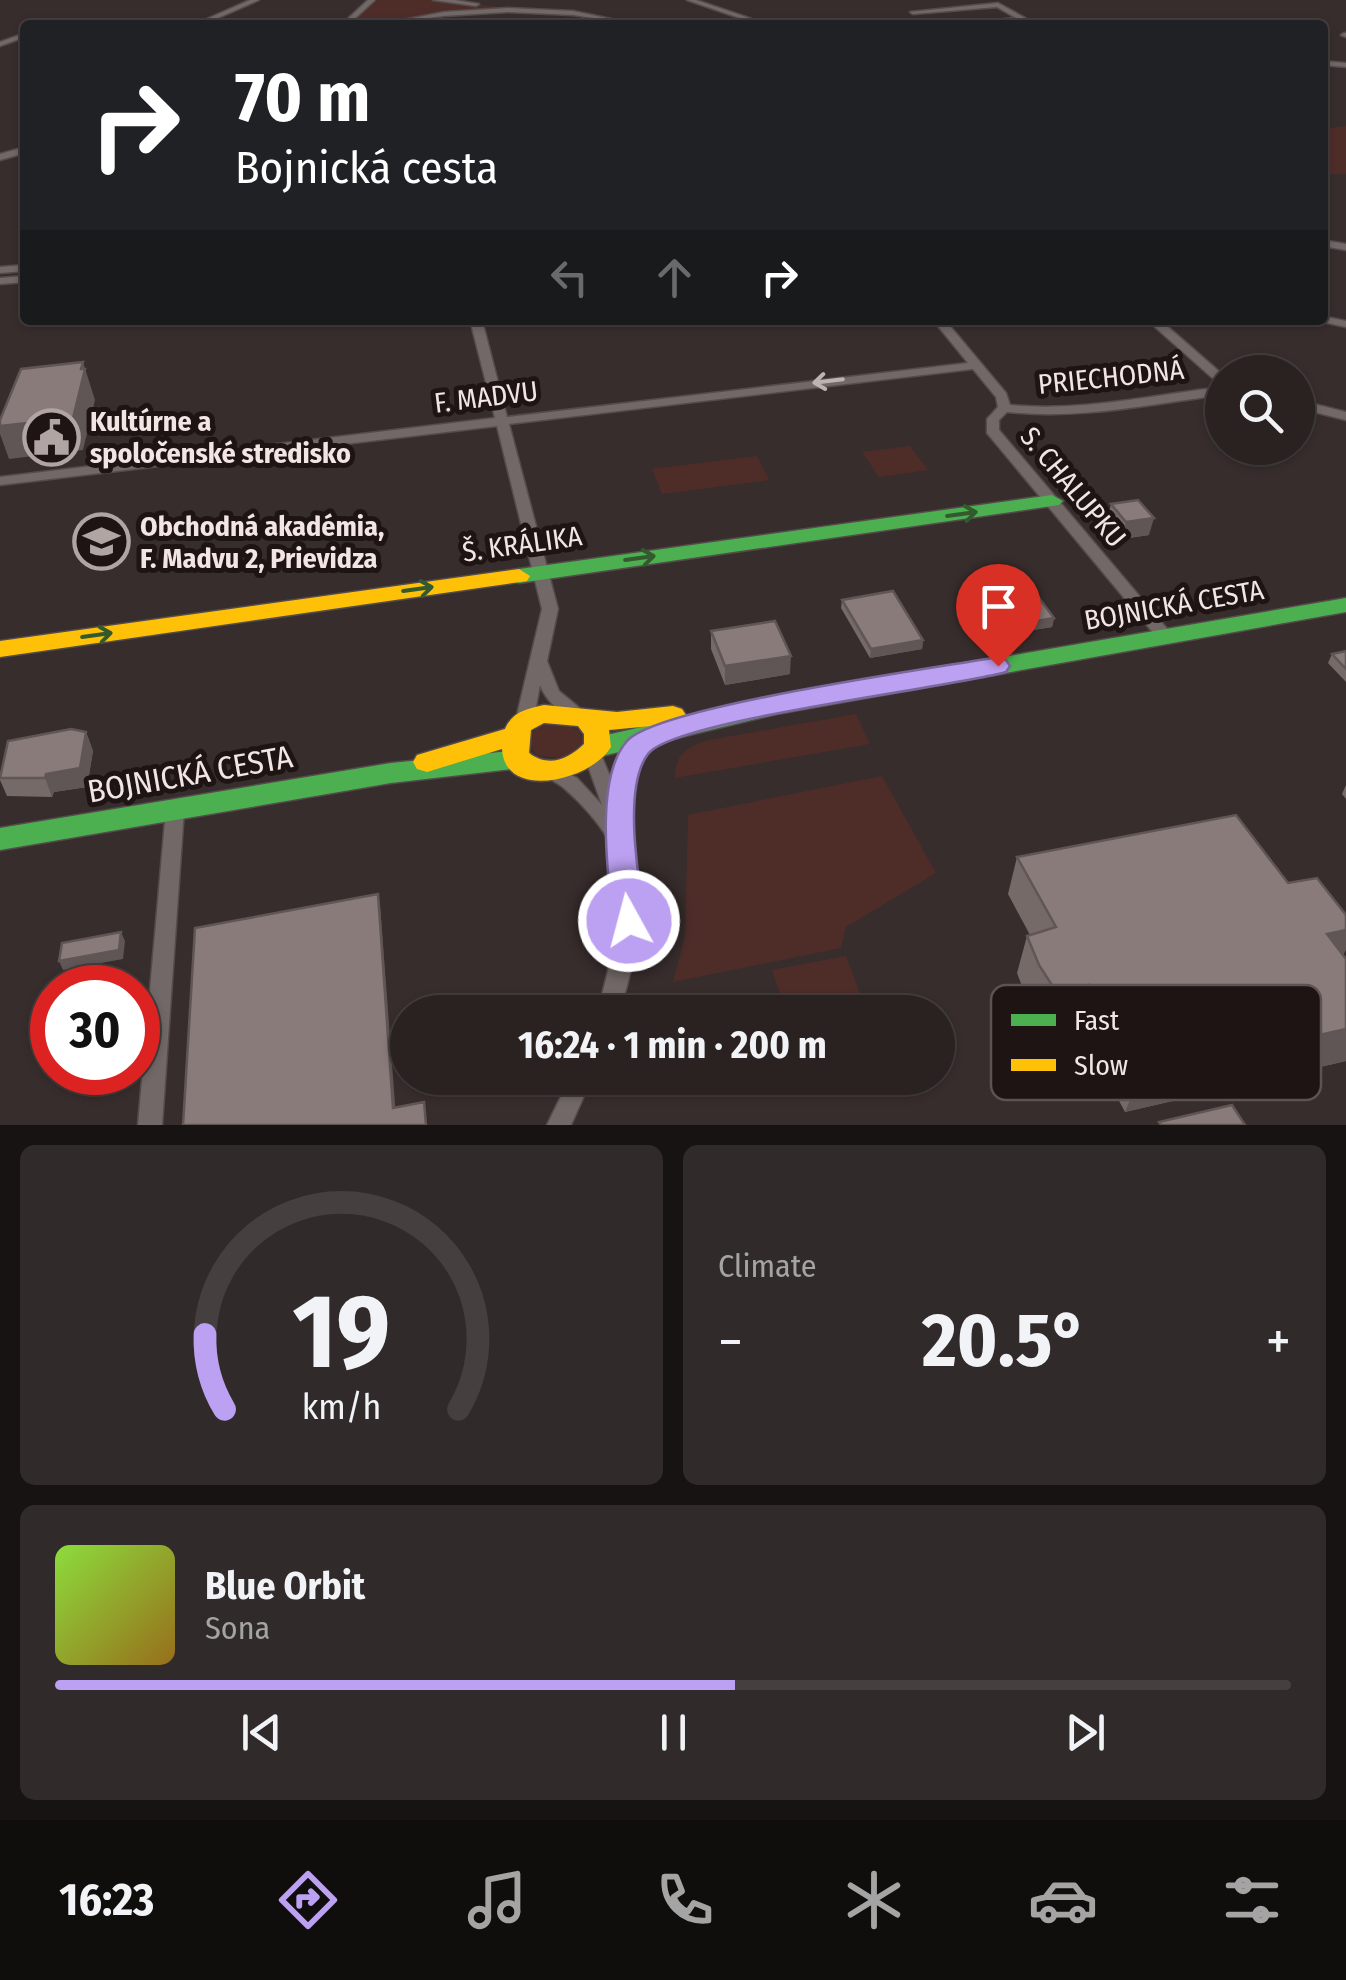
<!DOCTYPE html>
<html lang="en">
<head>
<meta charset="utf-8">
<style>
	:root { --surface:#292221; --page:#312a2a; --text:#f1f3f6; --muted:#a5a4a5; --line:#453f3f; --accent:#bca0f2 }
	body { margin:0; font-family:"Fira Sans Condensed",sans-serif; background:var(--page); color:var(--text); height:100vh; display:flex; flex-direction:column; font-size:38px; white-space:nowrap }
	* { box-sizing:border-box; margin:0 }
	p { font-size:32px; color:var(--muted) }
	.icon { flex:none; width:55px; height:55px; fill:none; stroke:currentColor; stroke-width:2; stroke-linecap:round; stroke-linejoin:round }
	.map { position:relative; height:1125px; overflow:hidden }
	.panel { display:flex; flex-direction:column; gap:20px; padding:20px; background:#171312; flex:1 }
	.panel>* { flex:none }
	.top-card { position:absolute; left:20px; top:20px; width:1308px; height:305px; border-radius:10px; box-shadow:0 2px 8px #0004,0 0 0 2px var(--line); background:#202124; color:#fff; overflow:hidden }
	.buttons { position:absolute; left:1205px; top:355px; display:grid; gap:20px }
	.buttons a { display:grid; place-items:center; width:110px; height:110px; border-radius:50%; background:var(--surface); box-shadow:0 2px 8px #0004,0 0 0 2px var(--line); font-size:50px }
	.speed { position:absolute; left:30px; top:965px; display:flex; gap:20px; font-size:50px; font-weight:700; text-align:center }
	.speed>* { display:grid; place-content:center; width:130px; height:130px; border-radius:50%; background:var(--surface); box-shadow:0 2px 8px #0004,0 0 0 2px var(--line); line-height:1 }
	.speed .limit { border:15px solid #d22; background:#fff; color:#111 }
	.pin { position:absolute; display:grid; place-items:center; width:85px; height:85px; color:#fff; margin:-102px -42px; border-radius:50% 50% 50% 0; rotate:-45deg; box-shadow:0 0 10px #0007 }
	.pin .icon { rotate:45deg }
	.me { position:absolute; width:110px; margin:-55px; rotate:353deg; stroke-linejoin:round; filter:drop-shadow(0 0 8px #0008) }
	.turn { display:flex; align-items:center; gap:35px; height:210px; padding:0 50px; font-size:45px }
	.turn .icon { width:130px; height:130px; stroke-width:2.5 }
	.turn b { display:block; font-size:70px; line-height:85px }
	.lanes { display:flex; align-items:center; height:95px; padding:0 50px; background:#0003; justify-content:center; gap:50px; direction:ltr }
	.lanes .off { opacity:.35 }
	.big { font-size:75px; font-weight:700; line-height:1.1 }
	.panel .tile { flex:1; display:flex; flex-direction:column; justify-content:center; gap:15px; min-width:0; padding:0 35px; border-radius:15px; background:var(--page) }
	.panel .dial { align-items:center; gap:0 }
	.dial svg { height:260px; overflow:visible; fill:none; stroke:var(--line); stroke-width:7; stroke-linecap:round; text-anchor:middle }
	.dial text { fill:var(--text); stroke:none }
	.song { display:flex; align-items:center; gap:30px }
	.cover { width:120px; height:120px; border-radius:15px; background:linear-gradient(135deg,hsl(90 70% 55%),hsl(40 70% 35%)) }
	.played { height:10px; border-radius:5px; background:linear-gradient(90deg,var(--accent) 55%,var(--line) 55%) }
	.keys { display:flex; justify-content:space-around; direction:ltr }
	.heat { display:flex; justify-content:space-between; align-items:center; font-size:55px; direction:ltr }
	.panel .tiles { flex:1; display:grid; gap:20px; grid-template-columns:1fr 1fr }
	.tile:last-child { grid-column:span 2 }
	.trip { position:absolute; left:390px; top:995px; width:565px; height:100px; border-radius:50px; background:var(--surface); box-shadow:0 2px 8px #0004,0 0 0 2px var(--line); font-weight:700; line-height:100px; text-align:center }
	.tabs { display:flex; height:160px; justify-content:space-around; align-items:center; background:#100e0d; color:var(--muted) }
	.tabs .icon { width:70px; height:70px }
	.tabs .on { color:var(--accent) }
	.tabs b { font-size:45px; color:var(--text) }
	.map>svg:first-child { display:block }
	.green { fill:#4e2d29 }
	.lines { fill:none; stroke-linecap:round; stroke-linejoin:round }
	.street-casing { stroke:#544b4b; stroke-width:3 }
	.fast-casing { stroke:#544b4b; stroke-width:3 }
	.slow-casing { stroke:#544b4b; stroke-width:3 }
	.street { fill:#716867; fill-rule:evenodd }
	.fast { fill:#4caf50; fill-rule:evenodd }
	.slow { fill:#ffc107; fill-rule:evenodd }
	.wall { fill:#766a69 }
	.shaded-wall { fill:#605655 }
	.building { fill:#897b7a; stroke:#605655; stroke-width:2.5 }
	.oneway { stroke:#beb3b2 }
	.oneway2 { stroke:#325a2e }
	.route { fill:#bca0f2; stroke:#7a689d; stroke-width:2.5 }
	.labels { text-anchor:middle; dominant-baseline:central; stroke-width:10; stroke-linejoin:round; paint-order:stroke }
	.street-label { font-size:28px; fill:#f2e5e4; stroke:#1d1413 }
	.poi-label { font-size:28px; font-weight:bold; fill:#f2e5e4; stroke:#1d1413; text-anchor:start }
	.near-street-label { font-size:32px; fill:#f2e5e4; stroke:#1d1413 }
	.key { fill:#1d1413; stroke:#5d5352; stroke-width:2.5 }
	.key-label { font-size:28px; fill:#f2e5e4 }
</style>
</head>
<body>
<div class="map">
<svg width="1346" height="1125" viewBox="0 0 1346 1125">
	<rect width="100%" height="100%" fill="#372d2c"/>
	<path class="green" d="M373,0H433L528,10L346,25Z
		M1346,126V174H1323V129Z
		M910,446L928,470L879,477L862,452Z
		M757,456L769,480L662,494L652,469Z
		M856,714L870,744L675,778C675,755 685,749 704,741Z
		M558,721L580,731L582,744L563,758L536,755L529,743C531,728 544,723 558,721Z
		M882,776L936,873L846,927L841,948L673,982L685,937L688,815Z
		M846,956L867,1012H786L772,970Z"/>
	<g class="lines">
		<defs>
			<path id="street" d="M250,0H259L202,25H193Z
				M368,0H375L348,25H341Z
				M433,0H455L479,4L476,6Z
				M687,0H696L770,25H760Z
				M998,3L1038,25H1030L1023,21L943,25L1016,18L997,7L913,14L910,12Z
				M508,8L573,11L640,25L573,15L508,12L444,16L377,25L444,12Z
				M52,23H77L80,25H49Z
				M25,33V37L0,46V42Z
				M1344,33H1346V37L1341,35Z
				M1322,61L1346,63V67L1322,65Z
				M25,147V153L0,160V154Z
				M1322,240L1346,244V250L1322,246Z
				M25,265V271L0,273V267Z
				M25,276V282L0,284V278Z
				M1322,316L1346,321V327L1318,321L1322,320Z
				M470,320H482L507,417L968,363L933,320H945L1006,393L1010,405C1082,412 1151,395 1222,387V395C1150,404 1080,420 1007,412L999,420V430L1174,637L1172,641H1160L987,433V419L998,407L996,397L973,369L509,424L558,609L547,661L559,691L588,715L585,719C568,722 546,702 540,685L533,723L530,727H518L515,723L542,609L497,426L0,485V477L495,418Z
				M1147,320H1160L1222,374V384L1218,383Z
				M1298,400L1346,412V420L1298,408Z
				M653,731L659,733L662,737C656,745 647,751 642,761C617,807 637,864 637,914C637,948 630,980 619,1012H597C612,962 620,920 614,867C613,857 613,845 607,837C597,821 581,803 566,790C559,783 549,780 542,772L545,767L551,765L577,778L602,805L584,755L587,750L593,749L599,750L615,788C620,765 630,740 653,731Z
				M175,803L182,805L184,810L162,1125H138L166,810L168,805Z
				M570,1078H592L571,1125H547Z"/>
			<path id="fast" d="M1052,495L1063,501L1059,505L519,583L508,576L519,569Z
				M1346,598V612L776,714L598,757L589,754L585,747L589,740L598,737L776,696Z
				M520,750L530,753L534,760L530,767L391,783L0,850V828L391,763Z"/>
			<path id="slow" d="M519,569L530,576L527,581L0,657V641Z
				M544,705L617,712L673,706L682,709L686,715L682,721L673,724L609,730L611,747C592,780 505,802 502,749L427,772L417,769L413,762L417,755L505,729C513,711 527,709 544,705ZM544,723L578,726L584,734V744C568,759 549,768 529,753L531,730Z"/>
		</defs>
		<use href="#street" class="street-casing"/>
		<use href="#fast" class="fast-casing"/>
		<use href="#slow" class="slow-casing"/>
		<use href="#street" class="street"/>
		<use href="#fast" class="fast"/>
		<use href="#slow" class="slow"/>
	</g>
	<path class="wall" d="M1111,504L1149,535L1122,539L1107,521Z
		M980,595L1054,618L1052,627L1001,635L979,604Z
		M842,600L923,640L922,649L870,658L841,608Z
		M711,631L790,674L725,685L711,649Z
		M1346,651V682L1328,663L1332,654Z
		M86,732L93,751L87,787L54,792L52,797L7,796L0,780V773Z
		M1346,785V799L1342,794Z
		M1017,857L1288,883L1346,915V949L1343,955L1346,959V1061L1125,1112L1077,1022L1046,1030L1028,1002L1017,973L1027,936L1030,935L1008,894Z"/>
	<path class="shaded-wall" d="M83,362L95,400L83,450L9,459L0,434V426L81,369Z
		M1154,518L1149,535L1122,539L1126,522Z
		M1054,618L1052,627L1001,635L1002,627Z
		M923,640L922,649L870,658L871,649Z
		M791,656L790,674L725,685V666Z
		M86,732L93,751L87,787L54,792L52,797L45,778L46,774Z
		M378,894L380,904L396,1117L393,1108Z
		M1346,930V949L1338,966L1327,934Z
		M121,932L125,941L123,959L63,970L59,961Z
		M1089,985L1077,1022L1046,1030L1057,993Z
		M1346,1029V1061L1125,1112L1140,1075Z"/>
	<path class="building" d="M83,362L81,369H85L73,418L0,426V420L21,369Z
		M1138,500L1154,518L1126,522L1111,504Z
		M1031,587L1054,618L1002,627L980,595Z
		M893,591L923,640L871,649L842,600Z
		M775,621L791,656L725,666L711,631Z
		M1346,651V669L1332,654Z
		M71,729L86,732L80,768L46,774L45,778H0L8,741Z
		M1236,815L1288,883L1317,878L1346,915V930L1327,934L1346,959V1029L1140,1075L1089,985L1057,993L1039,965L1027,936L1056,927L1017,857Z
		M378,894L393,1108L424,1102L426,1125H183L195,928Z
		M121,932L119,950L59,961L62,943Z
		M1232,1105L1245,1125H1161L1159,1122Z"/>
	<defs><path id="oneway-shaft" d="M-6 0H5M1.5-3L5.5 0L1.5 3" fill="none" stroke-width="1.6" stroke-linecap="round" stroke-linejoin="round" transform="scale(2.5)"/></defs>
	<use class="oneway" href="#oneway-shaft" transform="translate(828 381) rotate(173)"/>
	<g class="oneway2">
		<use href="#oneway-shaft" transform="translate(962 514) rotate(-8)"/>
		<use href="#oneway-shaft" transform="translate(640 558) rotate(-8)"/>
		<use href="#oneway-shaft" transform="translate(418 589) rotate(-8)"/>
		<use href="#oneway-shaft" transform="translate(97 635) rotate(-8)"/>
	</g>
	<path class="route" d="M998,657L1006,660L1010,666L1006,672C949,688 673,720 648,754C622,788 639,881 645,921L640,930L629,934L618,930L613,921C608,876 594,778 627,741C658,706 936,668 998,657Z"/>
	<defs>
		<symbol id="civic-ring" viewBox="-11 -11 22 22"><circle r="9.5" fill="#1d1413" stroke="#b1a5a4" stroke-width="1.5"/><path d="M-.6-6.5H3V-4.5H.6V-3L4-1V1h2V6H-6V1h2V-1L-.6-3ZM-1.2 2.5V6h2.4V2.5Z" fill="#b1a5a4"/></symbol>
		<symbol id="school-ring" viewBox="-11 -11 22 22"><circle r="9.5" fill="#1d1413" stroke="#b1a5a4" stroke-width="1.5"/><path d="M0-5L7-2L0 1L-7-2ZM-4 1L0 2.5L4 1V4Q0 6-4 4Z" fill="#b1a5a4"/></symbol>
	</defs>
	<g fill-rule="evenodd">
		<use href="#civic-ring" x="20" y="406" width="63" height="63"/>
		<use href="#school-ring" x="70" y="510" width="63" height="63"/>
	</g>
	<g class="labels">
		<g class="street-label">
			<text transform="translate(1111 377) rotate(-6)">PRIECHODNÁ</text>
			<text transform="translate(486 397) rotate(-7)">F. MADVU</text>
			<text transform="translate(1073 487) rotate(50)">S. CHALUPKU</text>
			<text transform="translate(522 544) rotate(-8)">Š. KRÁLIKA</text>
			<text transform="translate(1174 605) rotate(-10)">BOJNICKÁ CESTA</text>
		</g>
		<g class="poi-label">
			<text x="90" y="421">Kultúrne a<tspan x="90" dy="32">spoločenské stredisko</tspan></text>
			<text x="140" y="526">Obchodná akadémia,<tspan x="140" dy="32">F. Madvu 2, Prievidza</tspan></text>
		</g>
		<g class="near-street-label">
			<text transform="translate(190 774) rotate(-10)">BOJNICKÁ CESTA</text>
		</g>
	</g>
	<rect x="991" y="985" width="330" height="115" rx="15" class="key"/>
	<rect x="1011" y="1014" width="45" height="12" fill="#4caf50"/>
	<rect x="1011" y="1059" width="45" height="12" fill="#ffc107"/>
	<g class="key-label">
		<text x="1074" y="1030">Fast</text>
		<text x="1074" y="1075">Slow</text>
	</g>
</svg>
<div class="buttons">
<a><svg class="icon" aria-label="search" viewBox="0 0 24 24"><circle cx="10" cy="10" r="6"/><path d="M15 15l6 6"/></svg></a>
</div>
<div class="speed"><div class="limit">30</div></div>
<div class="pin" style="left:998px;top:666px;background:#d93025"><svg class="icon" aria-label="arrive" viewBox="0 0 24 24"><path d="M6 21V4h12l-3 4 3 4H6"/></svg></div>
<svg class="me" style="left:629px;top:921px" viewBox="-20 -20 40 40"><circle r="17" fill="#bca0f2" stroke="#fff" stroke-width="3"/><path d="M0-11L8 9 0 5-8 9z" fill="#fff"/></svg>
<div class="trip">16:24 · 1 min · 200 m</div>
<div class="top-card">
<div class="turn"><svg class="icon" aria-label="right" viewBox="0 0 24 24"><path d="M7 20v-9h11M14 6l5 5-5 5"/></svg><div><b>70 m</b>Bojnická cesta</div></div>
<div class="lanes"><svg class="icon off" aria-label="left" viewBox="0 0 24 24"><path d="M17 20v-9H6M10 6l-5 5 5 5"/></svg><svg class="icon off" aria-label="ahead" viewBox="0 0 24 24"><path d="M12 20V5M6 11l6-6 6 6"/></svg><svg class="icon" aria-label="right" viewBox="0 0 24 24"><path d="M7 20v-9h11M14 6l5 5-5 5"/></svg></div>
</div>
</div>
<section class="panel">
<div class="tiles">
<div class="tile dial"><svg viewBox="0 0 100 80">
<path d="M14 69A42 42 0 1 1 86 69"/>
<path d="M14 69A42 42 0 0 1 8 46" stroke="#bca0f2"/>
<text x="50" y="56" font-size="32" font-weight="700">19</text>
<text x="50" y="72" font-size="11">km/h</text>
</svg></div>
<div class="tile"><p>Climate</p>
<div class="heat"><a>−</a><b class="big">20.5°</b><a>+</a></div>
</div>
<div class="tile">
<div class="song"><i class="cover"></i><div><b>Blue Orbit</b><p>Sona</p></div></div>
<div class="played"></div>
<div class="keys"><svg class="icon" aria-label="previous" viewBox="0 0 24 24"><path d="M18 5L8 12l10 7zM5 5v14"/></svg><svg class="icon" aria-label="pause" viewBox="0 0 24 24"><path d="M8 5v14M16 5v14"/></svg><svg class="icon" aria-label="next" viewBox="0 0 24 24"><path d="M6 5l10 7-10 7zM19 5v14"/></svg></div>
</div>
</div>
</section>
<nav class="tabs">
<b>16:23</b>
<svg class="icon on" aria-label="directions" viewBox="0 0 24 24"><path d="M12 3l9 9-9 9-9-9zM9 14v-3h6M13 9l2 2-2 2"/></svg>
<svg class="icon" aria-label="music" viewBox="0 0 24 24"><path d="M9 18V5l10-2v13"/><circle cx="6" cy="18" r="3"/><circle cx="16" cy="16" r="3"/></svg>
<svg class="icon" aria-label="phone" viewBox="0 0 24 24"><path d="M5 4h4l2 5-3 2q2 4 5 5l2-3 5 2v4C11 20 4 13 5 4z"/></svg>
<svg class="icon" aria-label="climate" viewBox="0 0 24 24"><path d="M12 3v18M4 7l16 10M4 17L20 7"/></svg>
<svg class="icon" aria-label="car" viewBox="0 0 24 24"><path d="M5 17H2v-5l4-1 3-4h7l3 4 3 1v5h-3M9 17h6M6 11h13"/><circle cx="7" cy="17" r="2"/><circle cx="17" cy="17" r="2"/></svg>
<svg class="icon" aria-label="filters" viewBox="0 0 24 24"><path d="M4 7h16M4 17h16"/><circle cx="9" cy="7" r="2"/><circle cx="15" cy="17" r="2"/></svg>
</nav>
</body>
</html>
